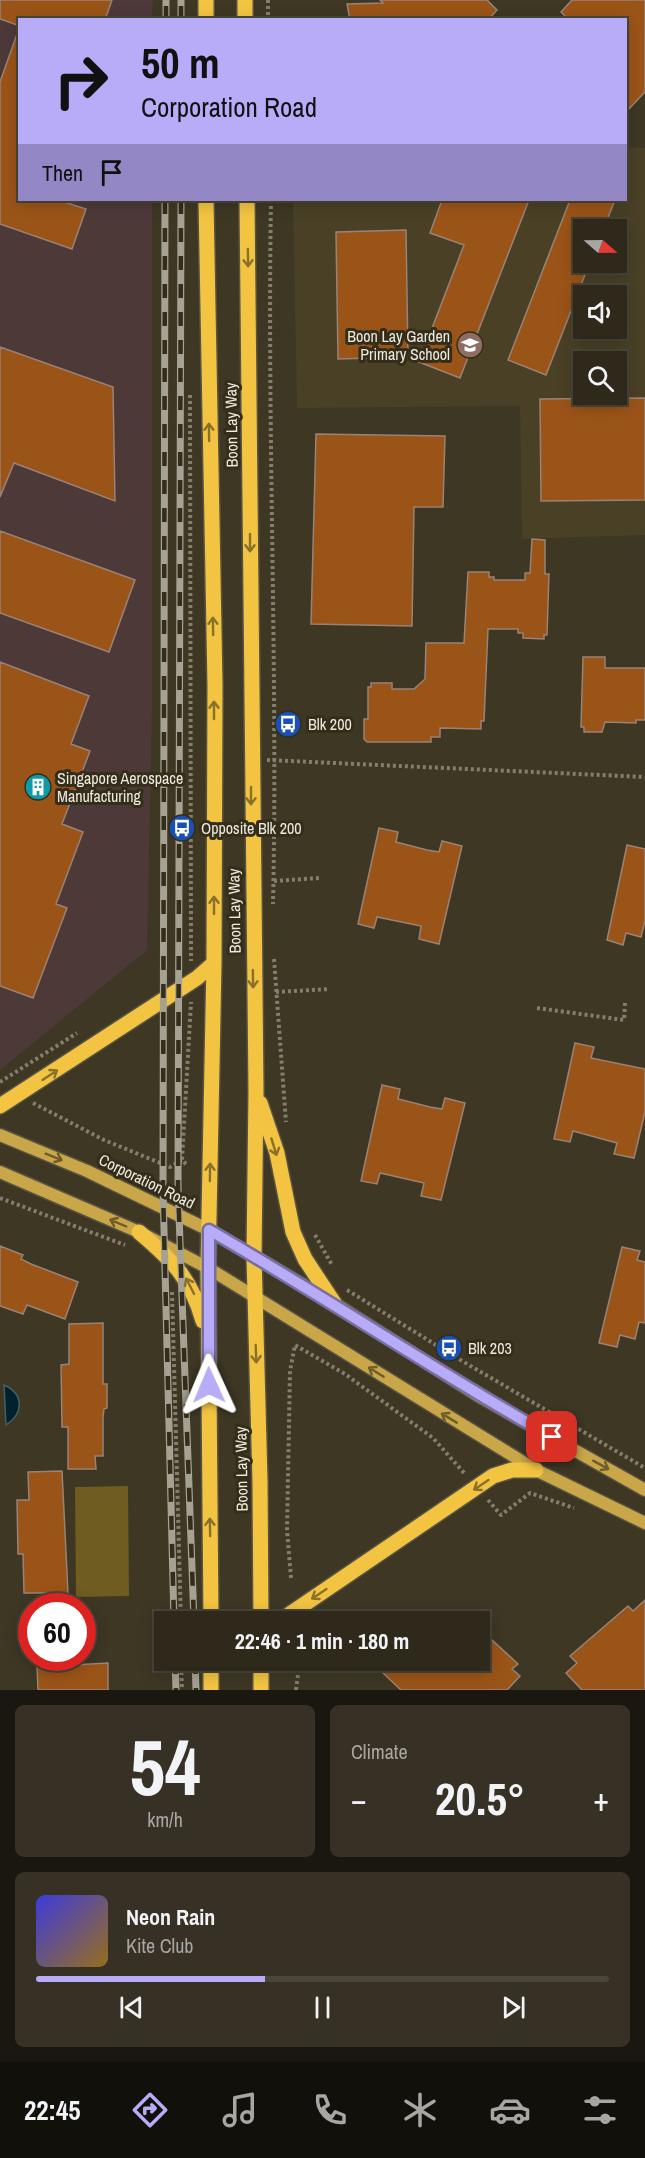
<!DOCTYPE html>
<html lang="en">
<head>
<meta charset="utf-8">
<style>
	:root { --surface:#2e291b; --page:#363124; --text:#f1f3f6; --muted:#a7a6a3; --line:#49453a; --accent:#b8abf7 }
	body { margin:0; font-family:"Archivo Narrow",sans-serif; background:var(--page); color:var(--text); height:100vh; display:flex; flex-direction:column; font-size:22px; white-space:nowrap }
	* { box-sizing:border-box; margin:0 }
	p { font-size:20px; color:var(--muted) }
	.icon { flex:none; width:33px; height:33px; fill:none; stroke:currentColor; stroke-width:2; stroke-linecap:round; stroke-linejoin:round }
	.map { position:relative; height:1690px; overflow:hidden }
	.panel { display:flex; flex-direction:column; gap:15px; padding:15px; background:#19170f; flex:1 }
	.panel>* { flex:none }
	.guide { position:absolute; left:18px; top:18px; width:609px; height:183px; border-radius:0px; box-shadow:0 3px 15px #0003,0 0 0 2px var(--line); background:#b8abf7; color:#111; overflow:hidden }
	.needle { width:39px; rotate:110deg }
	.buttons { position:absolute; left:573px; top:219px; display:grid; gap:12px }
	.buttons a { display:grid; place-items:center; width:54px; height:54px; border-radius:0px; background:var(--surface); box-shadow:0 3px 15px #0003,0 0 0 2px var(--line); font-size:30px }
	.speed { position:absolute; left:18px; top:1593px; display:flex; gap:12px; font-size:30px; font-weight:700; text-align:center }
	.speed>* { display:grid; place-content:center; width:78px; height:78px; border-radius:50%; background:var(--surface); box-shadow:0 3px 15px #0003,0 0 0 2px var(--line); line-height:1 }
	.speed .limit { border:9px solid #d22; background:#fff; color:#111 }
	.pin { position:absolute; display:grid; place-items:center; width:51px; height:51px; color:#fff; margin:-26px; border-radius:12px; box-shadow:0 3px 9px #0006 }
	.me { position:absolute; width:66px; margin:-33px; rotate:359deg; stroke-linejoin:round; filter:drop-shadow(0 0 4px #0008) }
	.turn { display:flex; align-items:center; gap:21px; height:126px; padding:0 24px; font-size:27px }
	.turn .icon { width:78px; height:78px; stroke-width:2.5 }
	.turn b { display:block; font-size:42px; line-height:51px }
	.then { display:flex; align-items:center; height:57px; padding:0 24px; background:#0003; gap:12px; font-size:22px }
	.big { font-size:45px; font-weight:700; line-height:1.1 }
	.panel .widget { flex:1; display:flex; flex-direction:column; justify-content:center; gap:9px; min-width:0; padding:0 21px; border-radius:9px; background:var(--page) }
	.panel .dial { align-items:center; gap:0 }
	.dial b { font-size:78px; line-height:1 }
	.song { display:flex; align-items:center; gap:18px }
	.cover { width:72px; height:72px; border-radius:9px; background:linear-gradient(135deg,hsl(240 70% 55%),hsl(40 70% 35%)) }
	.played { height:6px; border-radius:3px; background:linear-gradient(90deg,var(--accent) 40%,var(--line) 40%) }
	.keys { display:flex; justify-content:space-around; direction:ltr }
	.heat { display:flex; justify-content:space-between; align-items:center; font-size:33px; direction:ltr }
	.panel .tiles { flex:1; display:grid; gap:15px; grid-template-columns:1fr 1fr }
	.widget:last-child { grid-column:span 2 }
	.trip { position:absolute; left:154px; top:1611px; width:336px; height:60px; border-radius:0px; background:var(--surface); box-shadow:0 3px 15px #0003,0 0 0 2px var(--line); font-weight:700; line-height:60px; text-align:center }
	.menu { display:flex; height:96px; justify-content:space-around; align-items:center; background:#12100b; color:var(--muted) }
	.menu .icon { width:42px; height:42px }
	.menu .on { color:var(--accent) }
	.menu b { font-size:27px; color:var(--text) }
	.map>svg:first-child { display:block }
	.industrial { fill:#4e3939 }
	.built { fill:#494026; fill-rule:evenodd }
	.green { fill:#6e5c21 }
	.water { fill:#00222e; stroke:#475e62; stroke-width:1.5 }
	.building { fill:#9b5418; stroke:#988376; stroke-width:1.5 }
	.lines { fill:none; stroke-linecap:round; stroke-linejoin:round }
	.secondary-casing { stroke:#595342; stroke-width:15 }
	.primary-casing { stroke:#595342; stroke-width:18 }
	.path { stroke:#837e6d; stroke-width:4; stroke-dasharray:3 3; stroke-linecap:butt }
	.secondary { stroke:#c9a647; stroke-width:12 }
	.primary { stroke:#f2c441; stroke-width:15 }
	.rail-casing { stroke:#a6a293; stroke-width:7 }
	.rail { stroke:#332d1a; stroke-width:4.5; stroke-dasharray:14; stroke-linecap:butt }
	.oneway { stroke:#89712c }
	.oneway2 { stroke:#6f5d2c }
	.route-casing { stroke:#786fa1; stroke-width:15 }
	.route { stroke:#b8abf7; stroke-width:10 }
	.labels { text-anchor:middle; dominant-baseline:central; stroke-width:6; stroke-linejoin:round; paint-order:stroke }
	.poi-label { font-size:16px; fill:#ede9dd; stroke:#332d1a; text-anchor:start }
	.street-label { font-size:16px; fill:#ede9dd; stroke:#332d1a }
</style>
</head>
<body>
<div class="map">
<svg width="645" height="1690" viewBox="0 0 645 1690">
	<rect width="100%" height="100%" fill="#3d3724"/>
	<path class="industrial" d="M0,0H153L152,19L20,20V200H152V702L147,950L0,1070Z"/>
	<path class="built" d="M626,147L645,148V535L522,539L520,406L297,408L293,200H626ZM584,230H616V262H584ZM584,296H616V328H584ZM584,362H616V394H584Z"/>
	<path class="green" d="M128,1486L129,1596L76,1597L75,1487Z"/>
	<path class="water" d="M4,1385C24,1394 24,1413 6,1425Z"/>
	<path class="building" d="M0,0H112L105,20H20V26L0,19Z
		M380,0H487L497,10L488,20H350L347,4L383,3Z
		M572,0H645V92L626,112V20H569L561,12Z
		M17,34H20V200H58L86,209L72,249L0,224V82Z
		M442,200H529L460,378L419,362L464,245L430,233Z
		M570,200H615L603,230H584V262H590L546,375L508,360Z
		M406,230L408,357L338,359L336,232Z
		M0,347L113,387L115,501L14,463L0,497Z
		M645,398V500L541,501L540,399Z
		M316,434L445,436L443,507H414L412,626L311,624Z
		M0,531L135,580L109,652L0,613Z
		M532,539L545,540V574H549L547,635H544V639L523,638V633H518V629H488L484,721H481V729L440,728V737H431V742H367L364,739V719H368V687H371V683H392V689H414L425,679L426,643H464L468,572H489V577H494V580H525V573H530Z
		M583,657H605V668H645V720H636V723L605,722L602,732H584V727H581Z
		M0,662L89,696L71,744L90,751L62,824L83,832L56,904L67,908L33,998L0,986Z
		M379,828L398,832L396,842L427,850L439,852L442,841L462,846L439,944L419,939L421,926L377,917L374,928L358,924Z
		M627,845L645,849V921L641,937L626,933L623,945L607,940Z
		M575,1043L594,1047L591,1058L645,1069V1112L634,1158L614,1154L617,1143L573,1131L570,1142L554,1139Z
		M382,1085L400,1089L398,1099L430,1107L442,1109L445,1098L465,1103L441,1200L421,1196L424,1183L380,1173L377,1184L361,1181Z
		M0,1246L23,1255L21,1259L31,1264L78,1282L65,1319L27,1305L23,1314L0,1306Z
		M622,1247L640,1251L637,1260L645,1262V1323L639,1322L635,1339L620,1335L617,1347L599,1343Z
		M103,1323V1384H107V1408L104,1409L103,1417V1456H95L96,1469H68V1427H62L61,1365L69,1364V1324Z
		M62,1471L68,1593H24L23,1554H18L17,1500H29L28,1472Z
		M645,1600V1690H582L566,1673L577,1663L570,1656L628,1606L633,1611Z
		M480,1629L518,1664L512,1669L520,1676L507,1690H401L383,1673L395,1660H480Z
		M108,1663V1690H38L37,1667Z"/>
	<g class="lines">
		<defs>
			<path id="secondary" d="M0,1135L87,1171L209,1230L334,1303L477,1395L645,1490
				M0,1172L139,1232L208,1268L536,1470L645,1523"/>
			<path id="primary" d="M206,0V20
				M245,0V20
				M206,200L215,685L214,963L208,1268L211,1622
				M247,200L256,1091L254,1256L260,1481L261,1622
				M260,1103L277,1153L293,1232L305,1259L334,1303
				M0,1106L197,978L214,963
				M139,1232C172,1260 191,1278 203,1321
				M284,1622L290,1614L493,1476L512,1470H536
				M211,1660V1690
				M261,1660V1690"/>
		</defs>
		<use href="#secondary" class="secondary-casing"/>
		<use href="#primary" class="primary-casing"/>
		<path class="path" d="M268,0V20
			M271,200C267,434 278,669 273,904
			M190,395L191,961
			M267,760L645,777
			M274,881L319,878
			M274,959L286,1122
			M276,992L330,989
			M537,1008L624,1020L625,1003
			M0,1082L77,1033
			M33,1103L104,1140L170,1167L182,1160
			M186,1164L182,1160L191,1002
			M0,1198L125,1245
			M315,1235L332,1265
			M347,1290L457,1358L645,1468
			M172,1292L181,1622
			M488,1500L501,1515L530,1493L574,1508
			M291,1578L287,1530L290,1371L295,1345L345,1374L433,1438L465,1474
			M317,1622L320,1617
			M181,1660L182,1690
			M296,1690L300,1660"/>
		<use href="#secondary" class="secondary"/>
		<use href="#primary" class="primary"/>
		<defs>
			<path id="rail" d="M166,20V0
				M181,20V0
				M165,200L163,1190L174,1622
				M181,200L178,1188L194,1622
				M175,1660L176,1690
				M195,1660L196,1690"/>
		</defs>
		<use href="#rail" class="rail-casing"/>
		<use href="#rail" class="rail"/>
	</g>
	<defs><path id="oneway-shaft" d="M-6 0H5M1.5-3L5.5 0L1.5 3" fill="none" stroke-width="1.6" stroke-linecap="round" stroke-linejoin="round" transform="scale(1.5)"/></defs>
	<g class="oneway">
		<use href="#oneway-shaft" transform="translate(248 258) rotate(89)"/>
		<use href="#oneway-shaft" transform="translate(209 432) rotate(-91)"/>
		<use href="#oneway-shaft" transform="translate(250 543) rotate(90)"/>
		<use href="#oneway-shaft" transform="translate(213 626) rotate(-91)"/>
		<use href="#oneway-shaft" transform="translate(214 710) rotate(-90)"/>
		<use href="#oneway-shaft" transform="translate(251 796) rotate(90)"/>
		<use href="#oneway-shaft" transform="translate(214 905) rotate(-90)"/>
		<use href="#oneway-shaft" transform="translate(253 979) rotate(89)"/>
		<use href="#oneway-shaft" transform="translate(50 1075) rotate(-33)"/>
		<use href="#oneway-shaft" transform="translate(274 1147) rotate(73)"/>
		<use href="#oneway-shaft" transform="translate(210 1172) rotate(-89)"/>
		<use href="#oneway-shaft" transform="translate(190 1286) rotate(-117)"/>
		<use href="#oneway-shaft" transform="translate(256 1354) rotate(88)"/>
		<use href="#oneway-shaft" transform="translate(481 1485) rotate(146)"/>
		<use href="#oneway-shaft" transform="translate(210 1527) rotate(-91)"/>
		<use href="#oneway-shaft" transform="translate(319 1594) rotate(146)"/>
	</g>
	<g class="oneway2">
		<use href="#oneway-shaft" transform="translate(54 1157) rotate(22)"/>
		<use href="#oneway-shaft" transform="translate(118 1223) rotate(-157)"/>
		<use href="#oneway-shaft" transform="translate(376 1372) rotate(-148)"/>
		<use href="#oneway-shaft" transform="translate(449 1418) rotate(-149)"/>
		<use href="#oneway-shaft" transform="translate(601 1465) rotate(29)"/>
	</g>
	<g class="lines">
		<defs>
			<path id="route" d="M209,1385V1230C325,1297 436,1371 552,1437"/>
		</defs>
		<use href="#route" class="route-casing"/>
		<use href="#route" class="route"/>
	</g>
	<defs>
		<symbol id="school-disc" viewBox="-11 -11 22 22"><circle r="9.5" fill="#8d6e63" stroke="#332d1a"/><path d="M0-5L7-2L0 1L-7-2ZM-4 1L0 2.5L4 1V4Q0 6-4 4Z" fill="#fff"/></symbol>
		<symbol id="bus-disc" viewBox="-11 -11 22 22"><circle r="9.5" fill="#1a4fb4" stroke="#332d1a"/><path d="M-5-6H5V4H4V6H2V4H-2V6H-4V4H-5ZM-3.5-4V0h7V-4ZM-3.5 1.2v1.5H-2V1.2ZM2 1.2v1.5H3.5V1.2Z" fill="#fff"/></symbol>
		<symbol id="building-disc" viewBox="-11 -11 22 22"><circle r="9.5" fill="#0f9aa8" stroke="#332d1a"/><path d="M-4-6H4V6H1V3H-1V6H-4ZM-2.5-4.3h1.7v1.8h-1.7ZM.8-4.3h1.7v1.8H.8ZM-2.5-1h1.7V.8h-1.7ZM.8-1h1.7V.8H.8Z" fill="#fff"/></symbol>
	</defs>
	<g fill-rule="evenodd">
		<use href="#school-disc" x="455" y="330" width="30" height="30"/>
		<use href="#bus-disc" x="273" y="709" width="30" height="30"/>
		<use href="#building-disc" x="23" y="772" width="30" height="30"/>
		<use href="#bus-disc" x="167" y="813" width="30" height="30"/>
		<use href="#bus-disc" x="434" y="1333" width="30" height="30"/>
	</g>
	<g class="labels">
		<g class="poi-label">
			<text x="450" y="336" text-anchor="end">Boon Lay Garden<tspan x="450" dy="18">Primary School</tspan></text>
			<text x="308" y="724">Blk 200</text>
			<text x="57" y="778">Singapore Aerospace<tspan x="57" dy="18">Manufacturing</tspan></text>
			<text x="201" y="828">Opposite Blk 200</text>
			<text x="468" y="1348">Blk 203</text>
		</g>
		<g class="street-label">
			<text transform="translate(231 425) rotate(-91)">Boon Lay Way</text>
			<text transform="translate(234 911) rotate(-91)">Boon Lay Way</text>
			<text transform="translate(147 1181) rotate(26)">Corporation Road</text>
			<text transform="translate(241 1469) rotate(-91)">Boon Lay Way</text>
		</g>
	</g>
</svg>
<div class="buttons">
<a><svg class="needle" viewBox="-14 -14 28 28"><path d="M0-13l5 13h-10z" fill="#e53935"/><path d="M0 13l5-13h-10z" fill="#a7a6a3"/></svg></a>
<a><svg class="icon" aria-label="sound" viewBox="0 0 24 24"><path d="M4 9h4l5-4v14l-5-4H4zM17 9q2 3 0 6"/></svg></a>
<a><svg class="icon" aria-label="search" viewBox="0 0 24 24"><circle cx="10" cy="10" r="6"/><path d="M15 15l6 6"/></svg></a>
</div>
<div class="speed"><div class="limit">60</div></div>
<div class="pin" style="left:552px;top:1437px;background:#d93025"><svg class="icon" aria-label="arrive" viewBox="0 0 24 24"><path d="M6 21V4h12l-3 4 3 4H6"/></svg></div>
<svg class="me" style="left:209px;top:1385px" viewBox="-20 -20 40 40"><path d="M0-17L14 15 0 8-14 15z" fill="#b8abf7" stroke="#fff" stroke-width="4"/></svg>
<div class="trip">22:46 · 1 min · 180 m</div>
<div class="guide">
<div class="turn"><svg class="icon" aria-label="right" viewBox="0 0 24 24"><path d="M7 20v-9h11M14 6l5 5-5 5"/></svg><div><b>50 m</b>Corporation Road</div></div>
<div class="then">Then<svg class="icon" aria-label="arrive" viewBox="0 0 24 24"><path d="M6 21V4h12l-3 4 3 4H6"/></svg></div>
</div>
</div>
<section class="panel">
<div class="tiles">
<div class="widget dial"><b>54</b><p>km/h</p></div>
<div class="widget"><p>Climate</p>
<div class="heat"><a>−</a><b class="big">20.5°</b><a>+</a></div>
</div>
<div class="widget">
<div class="song"><i class="cover"></i><div><b>Neon Rain</b><p>Kite Club</p></div></div>
<div class="played"></div>
<div class="keys"><svg class="icon" aria-label="previous" viewBox="0 0 24 24"><path d="M18 5L8 12l10 7zM5 5v14"/></svg><svg class="icon" aria-label="pause" viewBox="0 0 24 24"><path d="M8 5v14M16 5v14"/></svg><svg class="icon" aria-label="next" viewBox="0 0 24 24"><path d="M6 5l10 7-10 7zM19 5v14"/></svg></div>
</div>
</div>
</section>
<nav class="menu">
<b>22:45</b>
<svg class="icon on" aria-label="directions" viewBox="0 0 24 24"><path d="M12 3l9 9-9 9-9-9zM9 14v-3h6M13 9l2 2-2 2"/></svg>
<svg class="icon" aria-label="music" viewBox="0 0 24 24"><path d="M9 18V5l10-2v13"/><circle cx="6" cy="18" r="3"/><circle cx="16" cy="16" r="3"/></svg>
<svg class="icon" aria-label="phone" viewBox="0 0 24 24"><path d="M5 4h4l2 5-3 2q2 4 5 5l2-3 5 2v4C11 20 4 13 5 4z"/></svg>
<svg class="icon" aria-label="climate" viewBox="0 0 24 24"><path d="M12 3v18M4 7l16 10M4 17L20 7"/></svg>
<svg class="icon" aria-label="car" viewBox="0 0 24 24"><path d="M5 17H2v-5l4-1 3-4h7l3 4 3 1v5h-3M9 17h6M6 11h13"/><circle cx="7" cy="17" r="2"/><circle cx="17" cy="17" r="2"/></svg>
<svg class="icon" aria-label="filters" viewBox="0 0 24 24"><path d="M4 7h16M4 17h16"/><circle cx="9" cy="7" r="2"/><circle cx="15" cy="17" r="2"/></svg>
</nav>
</body>
</html>
